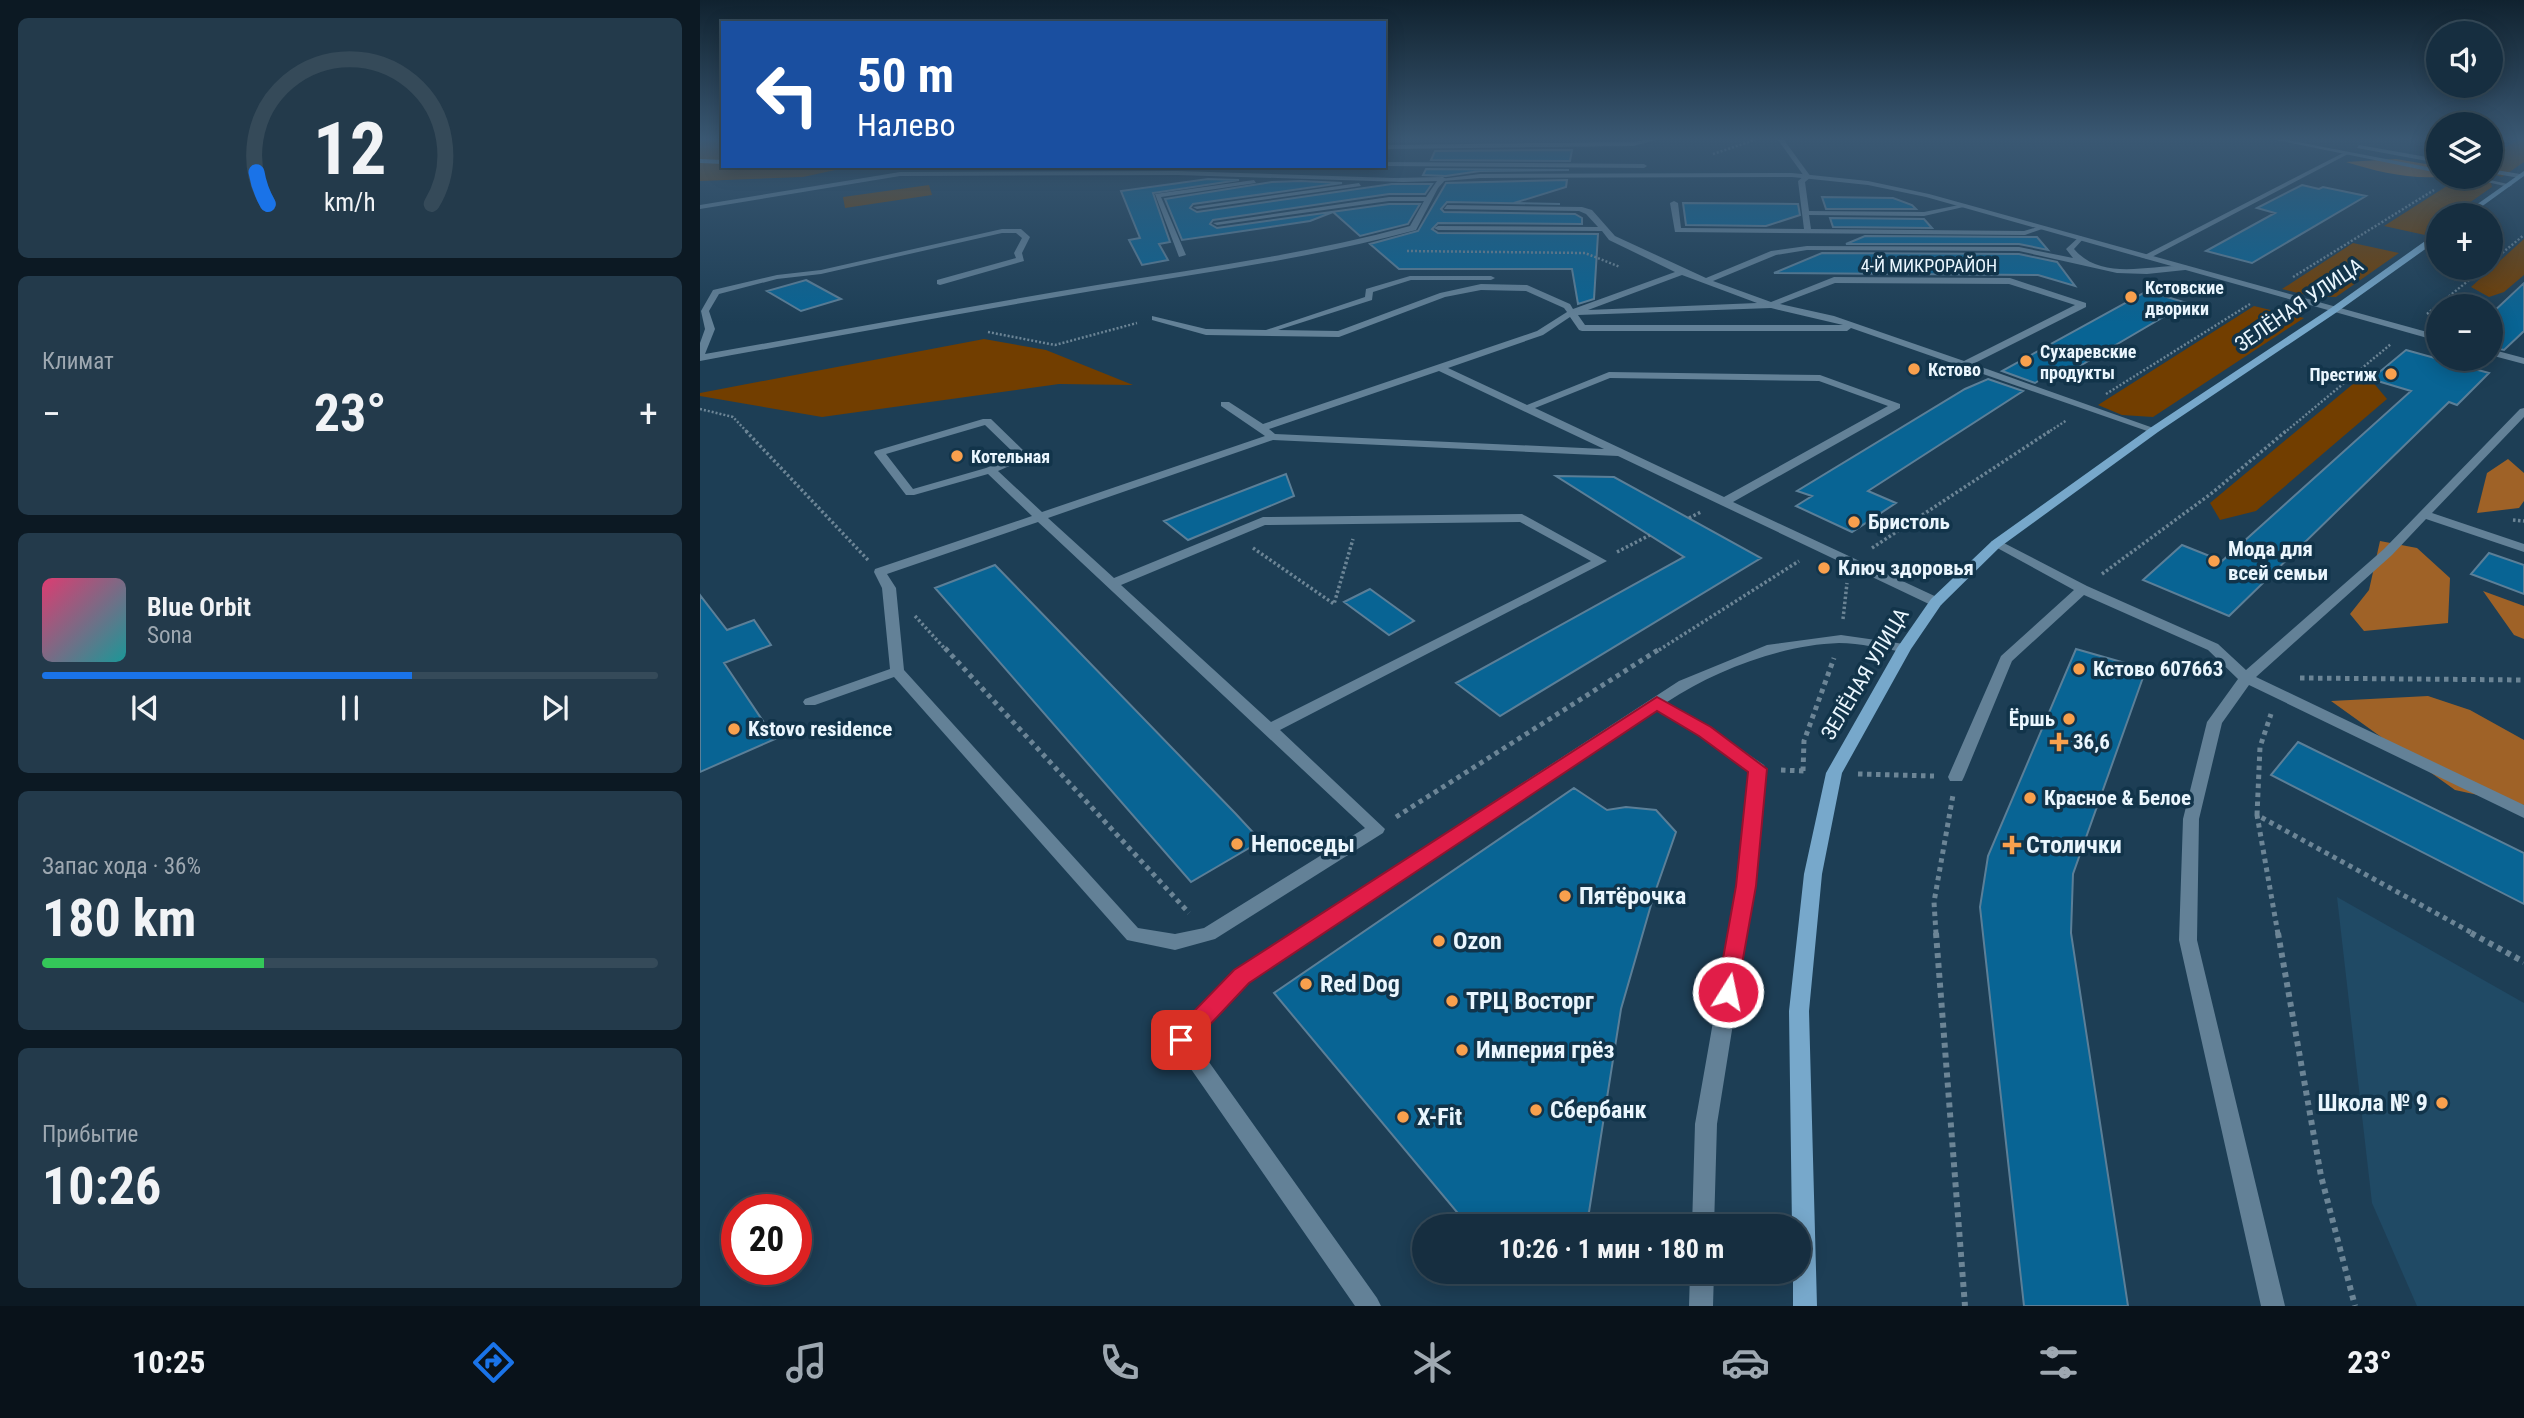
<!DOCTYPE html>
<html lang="ru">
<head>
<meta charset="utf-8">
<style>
	:root { --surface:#162e40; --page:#233a4b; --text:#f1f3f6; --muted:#9ea8b1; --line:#354a59; --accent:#1a73e8 }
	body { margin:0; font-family:"Roboto Condensed",sans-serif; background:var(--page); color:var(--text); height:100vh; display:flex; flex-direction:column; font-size:26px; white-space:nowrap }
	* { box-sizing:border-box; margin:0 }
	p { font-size:23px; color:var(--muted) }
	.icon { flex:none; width:38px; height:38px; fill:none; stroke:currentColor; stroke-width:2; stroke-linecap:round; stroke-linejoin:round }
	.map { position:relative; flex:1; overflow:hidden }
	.sheet { display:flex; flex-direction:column; gap:18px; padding:18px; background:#0c1923; width:700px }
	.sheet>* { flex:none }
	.top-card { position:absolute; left:21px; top:21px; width:665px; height:147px; border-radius:0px; box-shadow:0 4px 18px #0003,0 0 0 2px var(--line); background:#1a4fa0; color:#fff; overflow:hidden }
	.controls { position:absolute; left:1726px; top:21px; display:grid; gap:14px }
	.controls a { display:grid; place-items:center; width:77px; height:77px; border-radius:50%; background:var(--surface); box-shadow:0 4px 18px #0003,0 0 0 2px var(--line); font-size:35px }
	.speed { position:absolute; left:21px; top:1194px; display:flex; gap:14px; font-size:35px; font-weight:700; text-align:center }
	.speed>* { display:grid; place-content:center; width:91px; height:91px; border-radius:50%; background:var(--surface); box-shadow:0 4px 18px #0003,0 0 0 2px var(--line); line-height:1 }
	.speed .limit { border:10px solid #d22; background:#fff; color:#111 }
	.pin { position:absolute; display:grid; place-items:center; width:60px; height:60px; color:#fff; margin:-30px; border-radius:14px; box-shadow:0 4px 10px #0006 }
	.me { position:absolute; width:77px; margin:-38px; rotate:10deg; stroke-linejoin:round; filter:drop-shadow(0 0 5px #0008) }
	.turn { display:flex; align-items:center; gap:24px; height:147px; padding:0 21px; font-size:32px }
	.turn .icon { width:91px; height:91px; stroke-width:2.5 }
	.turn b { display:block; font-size:49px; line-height:60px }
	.big { font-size:52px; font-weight:700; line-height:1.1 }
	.sheet .tile { flex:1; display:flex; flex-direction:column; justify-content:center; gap:10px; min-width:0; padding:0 24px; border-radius:10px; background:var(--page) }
	.sheet .dial { align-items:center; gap:0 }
	.dial svg { height:182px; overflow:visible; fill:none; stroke:var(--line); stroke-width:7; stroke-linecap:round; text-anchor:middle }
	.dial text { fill:var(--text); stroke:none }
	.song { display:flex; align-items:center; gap:21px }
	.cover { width:84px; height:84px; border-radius:10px; background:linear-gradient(135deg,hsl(340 70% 55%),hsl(180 70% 35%)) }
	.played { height:7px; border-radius:4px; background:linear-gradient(90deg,var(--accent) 60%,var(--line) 60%) }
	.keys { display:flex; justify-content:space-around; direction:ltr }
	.heat { display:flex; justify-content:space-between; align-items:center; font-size:38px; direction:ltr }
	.charge { height:10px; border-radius:5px; background:linear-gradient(90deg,#34c759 36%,var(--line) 0) }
	.trip { position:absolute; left:712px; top:1214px; width:399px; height:70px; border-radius:35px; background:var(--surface); box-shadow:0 4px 18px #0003,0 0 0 2px var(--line); font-weight:700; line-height:70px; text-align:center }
	.dock { display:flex; height:112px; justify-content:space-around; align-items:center; background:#09121a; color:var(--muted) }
	.dock .icon { width:49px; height:49px }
	.dock .on { color:var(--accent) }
	.dock b { font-size:32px; color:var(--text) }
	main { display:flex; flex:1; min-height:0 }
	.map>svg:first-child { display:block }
	.built { fill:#204a65 }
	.green { fill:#723e00 }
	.forest { fill:#9f6227 }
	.building { fill:#086494; stroke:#5b7f98; stroke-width:2 }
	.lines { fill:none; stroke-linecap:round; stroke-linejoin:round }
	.path-far3 { stroke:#6c8596; stroke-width:2.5; stroke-dasharray:2 2; stroke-linecap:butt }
	.path-far2 { stroke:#6c8596; stroke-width:3.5; stroke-dasharray:2.5 2.5; stroke-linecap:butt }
	.path-far1 { stroke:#6c8596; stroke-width:5; stroke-dasharray:4.5 4.5; stroke-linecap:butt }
	.path { stroke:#6c8596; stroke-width:6; stroke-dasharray:5 5; stroke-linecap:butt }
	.service { fill:#638197; fill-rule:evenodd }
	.minor { fill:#638197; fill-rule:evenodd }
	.secondary { fill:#77a8cb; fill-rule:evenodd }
	.route { fill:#e11d48; stroke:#92132f; stroke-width:2 }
	.poi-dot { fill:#f9a04d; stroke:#12344a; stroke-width:2.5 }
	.labels { text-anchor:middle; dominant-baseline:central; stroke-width:7; stroke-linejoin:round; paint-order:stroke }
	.far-street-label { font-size:18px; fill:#eaf6fe; stroke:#12344a }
	.far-poi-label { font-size:18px; font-weight:bold; fill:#eaf6fe; stroke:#12344a; text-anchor:start }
	.street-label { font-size:21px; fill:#eaf6fe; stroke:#12344a }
	.poi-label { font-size:21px; font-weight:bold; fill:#eaf6fe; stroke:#12344a; text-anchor:start }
	.near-poi-label { font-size:24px; font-weight:bold; fill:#eaf6fe; stroke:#12344a; text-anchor:start }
</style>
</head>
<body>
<main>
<section class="sheet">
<div class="tile dial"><svg viewBox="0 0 100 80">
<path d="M14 69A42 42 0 1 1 86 69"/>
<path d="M14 69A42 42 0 0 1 9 55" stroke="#1a73e8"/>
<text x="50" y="56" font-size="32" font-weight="700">12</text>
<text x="50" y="72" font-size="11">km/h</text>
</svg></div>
<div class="tile"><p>Климат</p>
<div class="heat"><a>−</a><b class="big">23°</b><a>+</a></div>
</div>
<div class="tile">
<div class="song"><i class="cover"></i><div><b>Blue Orbit</b><p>Sona</p></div></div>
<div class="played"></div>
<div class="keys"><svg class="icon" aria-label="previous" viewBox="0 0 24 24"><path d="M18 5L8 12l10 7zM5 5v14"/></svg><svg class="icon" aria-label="pause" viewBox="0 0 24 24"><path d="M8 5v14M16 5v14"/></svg><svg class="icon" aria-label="next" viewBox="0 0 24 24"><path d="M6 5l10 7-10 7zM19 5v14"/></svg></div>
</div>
<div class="tile"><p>Запас хода · 36%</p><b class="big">180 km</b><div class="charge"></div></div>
<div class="tile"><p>Прибытие</p><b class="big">10:26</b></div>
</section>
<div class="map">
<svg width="1824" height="1306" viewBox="0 0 1824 1306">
	<rect width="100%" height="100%" fill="#1d3e55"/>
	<path class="built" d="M1637,897L1824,1003V1306H1717L1672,1203Z"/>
	<path class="green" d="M0,140H23V166H154L103,177L0,181Z
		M1818,140H1824V162L1802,177L1790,173V156Z
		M1761,177L1791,183L1792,187L1752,215H1738V225L1725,235L1684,226Z
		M229,185L232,195L145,208L143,197Z
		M1824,239V275L1804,292L1789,297L1771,287Z
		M1653,243L1699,253L1636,297L1610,296L1582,289Z
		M1554,306L1604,318L1453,417L1422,415L1398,405Z
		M284,339L346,350L433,385L359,384L122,417L0,396V393Z
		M1671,380L1687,399L1556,511L1520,520L1510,503L1653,384Z"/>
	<path class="forest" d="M1696,159L1738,166V177C1707,179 1675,171 1646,162Z
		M1808,459L1824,473V501L1819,508L1777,513L1787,473Z
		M1680,541L1717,548L1750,578L1748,623L1664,631L1650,614L1669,590Z
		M1783,591L1824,606V639L1814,635Z
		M1728,696L1770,710L1824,740V805L1755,790L1631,701Z"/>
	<path class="building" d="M872,150L870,161L731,160L735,151Z
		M726,169L869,170L780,171L746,176L723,175Z
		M508,179L539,180L453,193L470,242L459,244L468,260L442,265L429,240L440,238L421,191Z
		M867,180L866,187L814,203L860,204L747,202L741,209L744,212L875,214L882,218V224L738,223L732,229L738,233L898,234L894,299L878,304L872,269H699L670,244L718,231L746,183Z
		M601,181L642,183L493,204L490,208L497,212L692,184H732L725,194H689L513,220L510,224L517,228L689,204H720L708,224L660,236L633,212L610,221L482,240L465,199L572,182Z
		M1602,185L1619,189L1623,187L1666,196L1552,263L1506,251L1575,213L1557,208Z
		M1122,197L1193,198L1212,205L1216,209H1126Z
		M983,203L1098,204L1100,215L1066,226L986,225Z
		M1130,218L1224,219L1232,228L1133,227Z
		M1165,236L1337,237L1348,250L1319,244H1146Z
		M1122,253L1319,254L1357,262L1375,286L1338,275L1074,273Z
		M106,280L141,299L101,311L67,291Z
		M1824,283V331L1804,350L1790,347V315Z
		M1447,291L1487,303L1356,380L1346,376L1335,383L1302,371Z
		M1706,350L1789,373L1757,405L1749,402L1529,616L1443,580L1482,545L1522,561L1711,391L1671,379Z
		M1288,379L1323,391L1168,491L1196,503L1152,532L1096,506L1112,496L1097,491L1265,389Z
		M586,474L594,496L488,540L464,521Z
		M856,476L914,477L1061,558L800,716L756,683L984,557Z
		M1789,553L1824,565V594L1771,574Z
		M295,565L535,813L561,841L491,882L235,588Z
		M670,589L714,621L689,635L644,602Z
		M0,595L27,630L54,620L71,645L24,663L75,739L0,772Z
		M1376,649L1446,669L1373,874L1371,933L1428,1306H1324L1280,907L1288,856Z
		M1598,742L1824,853V904L1571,775Z
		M874,788L907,810L926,807L956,810L976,832L953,898L921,1009L889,1212L872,1227H780L761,1217L574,993Z"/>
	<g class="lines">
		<path class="path-far3" d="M1013,154L1055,140
			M707,251L885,253L920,267
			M1790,263L1824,235
			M1593,277L1734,190
			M1727,314L1784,268
			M288,332L355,345L437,323
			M1406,394L1550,304
			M0,409L33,417L48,433
			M1347,433L1367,420
			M1584,433L1691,344"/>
		<path class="path-far2" d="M46,431L168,560
			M989,518L1001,512
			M1813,520L1824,521
			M553,548L634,604L653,539
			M1172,548L1350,431
			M917,552L950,535
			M1402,574L1512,493L1586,431
			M215,616L246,650
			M1143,619L1147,583
			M959,650L1099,561"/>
		<path class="path-far1" d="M245,648L489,913
			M1600,678L1824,680
			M1081,770L1104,771
			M1103,771L1104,741L1134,658
			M1158,774L1234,776
			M1557,815L1560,747L1571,714
			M696,817L961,648
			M1236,934L1234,902L1253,795
			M1578,934L1557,815L1774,934"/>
		<path class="path" d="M1236,933L1265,1306
			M1578,933L1621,1176L1655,1306
			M1771,933L1824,962"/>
		<path class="service" d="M945,140H956L933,146L689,149L686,147L689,145L933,142Z
			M1078,140H1084L1111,177L1105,182L1109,211L1224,212L1264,204L1268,206L1224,216L1109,215L1111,229L1324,231L1341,226L1345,228L1325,235L975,232L970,203L974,201L978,203L981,228L1104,229L1098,181L1104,176Z
			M1659,145L1738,159V163L1657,148Z
			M1645,152L1650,153L1448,259L1441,257Z
			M0,159L23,160V164L0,163Z
			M684,162L944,164L947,166L944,168L684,166Z
			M1790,169L1820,174L1823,176L1820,178L1790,173Z
			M478,171L694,178L743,177L746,179L738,188L716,230C609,259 501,273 392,291C261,313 131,337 0,361V343L5,329L1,311L13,290L77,275L121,270L302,229H321L330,237L322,253L324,261L240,285L237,284V280L316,258L314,253L322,238L316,233H302L121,274L77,279L19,294L9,311L15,329L5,354C136,331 266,307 397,285C502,268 607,254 710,226L724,201H689L517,225L513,223L689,197H726L737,181L703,182L478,175L200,176L0,209V205L200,172Z
			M554,180L556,183L461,197L486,255L479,257L455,194Z
			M659,183L661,186L497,209L493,207Z
			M747,205L882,207L892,210L915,236L1006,278L1071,251L1107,246L1319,247L1373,258L1366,249L1380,236L1384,238L1374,249C1402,282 1451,264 1488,266L1489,268L1485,270L1447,274L1417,273L1319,251L1107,250L1076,255L1013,281L1071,302L1134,277L1310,278L1386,303V307L1273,364L1459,430L1454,433L1450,432L1151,328L1147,331H882L879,330L870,317L843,335L748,368L827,405L909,372L1120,375L1200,404V408L1033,502L1241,599L1243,602L1241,605H1231L918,456L573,440L348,518L414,578L563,517L822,514L907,561L580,730L685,829L683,833L515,939L475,950L427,940L194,677L115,705H105L103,702L105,699L190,669L182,588L174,572L175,569L332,516L288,474L214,495H206L174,453L175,451L283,419H291L330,457L298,471L342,512L565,436L521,406V402H529L563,424L837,331L867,312L864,308L826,291L781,290L745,297L639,337L506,335L452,320V316L506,329L566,330L665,297L666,289L710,276H791L795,278L791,280H711L673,292L672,300L578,330L638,331L740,293L781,284L827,285L870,304L873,309L975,272L909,240L902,231L738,230L734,228L738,226L898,227L886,214L879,211L744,209ZM982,275L1057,303L888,310ZM1135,283L1309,284L1375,305L1264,361L1134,316L1080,304ZM1071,308L1143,325H885L878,315ZM739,371L904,449L575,434L569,429ZM910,378L1119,381L1188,406L1024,497L835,408ZM285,425L317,456L286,468L213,489L186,454ZM338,522L350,533L665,828L504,928L475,934L438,928L204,670L196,588L187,574ZM820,522L891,561L571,722L421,585L565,525Z
			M1824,408V417L1732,513L1824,544V552L1726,519L1692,555L1556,677L1824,805V818L1549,685L1522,723L1499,819L1497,940L1585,1306H1561L1479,940L1483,819L1507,722L1538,679L1508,650L1384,595L1312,661L1264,777L1262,781H1250L1248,777L1301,656L1374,590L1290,544L1292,541H1300L1387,586L1518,644L1546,670L1684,549L1820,409Z
			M1141,635L1204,644L1211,648L1204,652C1183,649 1160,643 1139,643C1081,645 1015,670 967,702L1010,728L1064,765L1066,769L1055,886L1017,1124L1014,1227H992L995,1124L1037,886L1050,771L1000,736L956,709L548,983L494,1041L677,1298L681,1306H655L475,1046L472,1040L475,1034L534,971L979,681L1067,645Z
			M990,1272H1014L1013,1306H989Z"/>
		<path class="minor" d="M1576,140H1587L1738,169V173Z
			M1092,173L1168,181L1229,194L1738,335V341L1226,197L1168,185L1092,177L780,178L743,181L740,179L780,174Z
			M1765,177H1777L1812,185L1809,187Z
			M1790,349L1824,358V364L1790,355Z"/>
		<path class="secondary" d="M1824,171V176L1770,215H1762Z
			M1735,234H1738V240L1637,312L1458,432L1300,547L1241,605L1211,649L1142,773L1122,874L1109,1011L1117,1306H1093V1272H1099V1227H1092L1089,1011L1104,874L1126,773L1197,648L1231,599L1292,541L1450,428L1631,308Z"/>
	</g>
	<linearGradient id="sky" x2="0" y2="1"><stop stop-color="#10222f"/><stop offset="0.43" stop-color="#3a5873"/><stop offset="1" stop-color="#3a5873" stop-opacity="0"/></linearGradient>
	<rect width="1824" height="323" fill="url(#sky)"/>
	<path class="route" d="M957,697L1011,727L1067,769L1056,886L1036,998L1028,1001L1021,998L1017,992L1036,886L1048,772L999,736L957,711L549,983L489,1047L481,1050L473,1047L470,1040L473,1033L534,970Z"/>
	<g class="poi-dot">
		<circle cx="1431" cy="297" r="7"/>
		<circle cx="1326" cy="361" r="7"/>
		<circle cx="1214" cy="369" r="7"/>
		<circle cx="1691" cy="374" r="7"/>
		<circle cx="257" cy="456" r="7"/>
		<circle cx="1154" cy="522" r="7"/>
		<circle cx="1514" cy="561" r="7"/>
		<circle cx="1124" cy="568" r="7"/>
		<circle cx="1379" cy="669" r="7"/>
		<circle cx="1369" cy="719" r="7"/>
		<circle cx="34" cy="729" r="7"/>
		<path d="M1355.5 731.5h7v7h7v7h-7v7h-7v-7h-7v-7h7z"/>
		<circle cx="1330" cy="798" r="7"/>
		<circle cx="537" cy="844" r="7"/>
		<path d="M1308.5 834.5h7v7h7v7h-7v7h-7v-7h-7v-7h7z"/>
		<circle cx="865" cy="896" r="7"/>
		<circle cx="739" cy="941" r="7"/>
		<circle cx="606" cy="984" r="7"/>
		<circle cx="752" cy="1001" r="7"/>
		<circle cx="762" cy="1050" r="7"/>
		<circle cx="1742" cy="1103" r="7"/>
		<circle cx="836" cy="1110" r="7"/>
		<circle cx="703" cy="1117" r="7"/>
	</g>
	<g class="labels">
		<g class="far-street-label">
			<text x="1229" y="265">4-Й МИКРОРАЙОН</text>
		</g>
		<g class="far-poi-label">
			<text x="1445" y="287">Кстовские<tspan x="1445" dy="21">дворики</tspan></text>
			<text x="1340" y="351">Сухаревские<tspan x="1340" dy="21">продукты</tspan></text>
			<text x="1228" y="369">Кстово</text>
			<text x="1677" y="374" text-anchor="end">Престиж</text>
			<text x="271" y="456">Котельная</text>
		</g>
		<g class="street-label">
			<text transform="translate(1599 305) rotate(-34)">ЗЕЛЁНАЯ УЛИЦА</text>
			<text transform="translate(1165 674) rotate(-59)">ЗЕЛЁНАЯ УЛИЦА</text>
		</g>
		<g class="poi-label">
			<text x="1168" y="522">Бристоль</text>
			<text x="1528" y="549">Мода для<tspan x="1528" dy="24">всей семьи</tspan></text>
			<text x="1138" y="568">Ключ здоровья</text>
			<text x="1393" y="669">Кстово 607663</text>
			<text x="1355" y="719" text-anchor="end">Ёршь</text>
			<text x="48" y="729">Kstovo residence</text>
			<text x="1373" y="742">36,6</text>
			<text x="1344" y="798">Красное &amp; Белое</text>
		</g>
		<g class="near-poi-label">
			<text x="551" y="844">Непоседы</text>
			<text x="1326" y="845">Столички</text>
			<text x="879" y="896">Пятёрочка</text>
			<text x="753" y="941">Ozon</text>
			<text x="620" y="984">Red Dog</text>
			<text x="766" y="1001">ТРЦ Восторг</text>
			<text x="776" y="1050">Империя грёз</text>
			<text x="1728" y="1103" text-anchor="end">Школа № 9</text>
			<text x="850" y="1110">Сбербанк</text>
			<text x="717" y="1117">X-Fit</text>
		</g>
	</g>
</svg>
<div class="controls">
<a><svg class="icon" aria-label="sound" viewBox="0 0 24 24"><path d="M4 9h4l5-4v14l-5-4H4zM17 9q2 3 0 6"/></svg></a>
<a><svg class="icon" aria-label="layers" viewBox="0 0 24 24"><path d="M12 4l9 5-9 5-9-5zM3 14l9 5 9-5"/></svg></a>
<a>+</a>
<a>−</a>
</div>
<div class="speed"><div class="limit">20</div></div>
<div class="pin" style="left:481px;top:1040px;background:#d93025"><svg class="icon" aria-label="arrive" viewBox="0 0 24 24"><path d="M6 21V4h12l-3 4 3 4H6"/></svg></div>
<svg class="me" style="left:1028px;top:992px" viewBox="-20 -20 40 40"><circle r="17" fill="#e11d48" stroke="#fff" stroke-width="3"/><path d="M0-11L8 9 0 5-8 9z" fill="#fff"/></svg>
<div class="trip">10:26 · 1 мин · 180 m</div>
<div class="top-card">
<div class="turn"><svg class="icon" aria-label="left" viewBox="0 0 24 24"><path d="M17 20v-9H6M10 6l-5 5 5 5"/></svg><div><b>50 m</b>Налево</div></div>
</div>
</div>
</main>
<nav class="dock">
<b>10:25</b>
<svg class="icon on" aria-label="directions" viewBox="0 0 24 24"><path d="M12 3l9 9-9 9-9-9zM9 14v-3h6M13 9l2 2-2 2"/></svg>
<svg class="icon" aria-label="music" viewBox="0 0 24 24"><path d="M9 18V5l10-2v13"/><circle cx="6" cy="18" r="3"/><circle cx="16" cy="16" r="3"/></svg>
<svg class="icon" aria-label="phone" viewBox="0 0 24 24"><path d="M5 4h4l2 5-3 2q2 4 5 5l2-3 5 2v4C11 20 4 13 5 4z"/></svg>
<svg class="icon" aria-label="climate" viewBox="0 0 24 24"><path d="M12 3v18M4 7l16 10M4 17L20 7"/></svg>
<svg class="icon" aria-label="car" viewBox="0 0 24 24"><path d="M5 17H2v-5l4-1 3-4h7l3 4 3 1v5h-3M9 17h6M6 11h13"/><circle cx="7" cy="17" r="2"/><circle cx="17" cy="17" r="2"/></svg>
<svg class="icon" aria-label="filters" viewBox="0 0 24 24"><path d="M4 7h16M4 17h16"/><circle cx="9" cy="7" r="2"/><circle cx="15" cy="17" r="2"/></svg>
<b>23°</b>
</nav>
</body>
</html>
